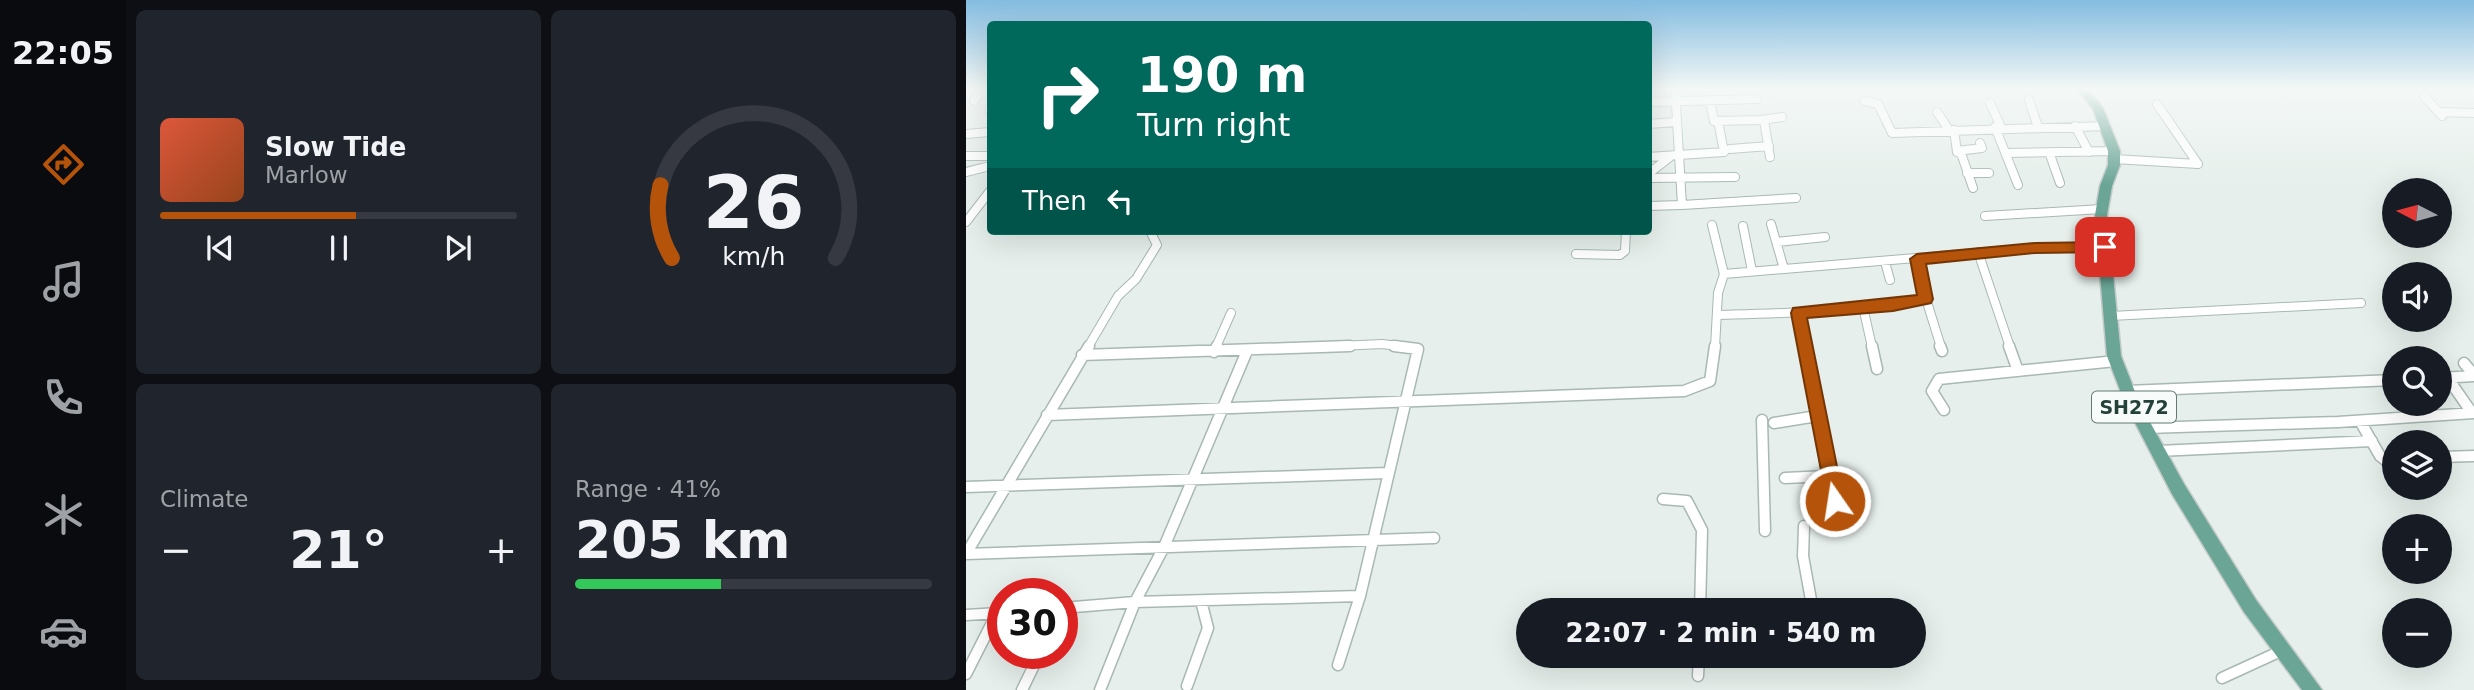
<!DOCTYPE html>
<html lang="en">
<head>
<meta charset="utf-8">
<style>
	:root { --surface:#171b24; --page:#20242c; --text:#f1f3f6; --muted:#9ea1a6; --line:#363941; --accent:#b45309 }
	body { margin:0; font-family:"DejaVu Sans",sans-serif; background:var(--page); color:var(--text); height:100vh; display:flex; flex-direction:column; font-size:26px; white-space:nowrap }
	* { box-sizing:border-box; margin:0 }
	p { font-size:23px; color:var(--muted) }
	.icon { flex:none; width:38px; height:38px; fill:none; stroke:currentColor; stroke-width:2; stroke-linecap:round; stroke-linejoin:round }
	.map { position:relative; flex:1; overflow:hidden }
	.side { display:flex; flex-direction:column; gap:10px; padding:10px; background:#0d0f14; width:840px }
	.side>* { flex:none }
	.banner { position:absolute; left:21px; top:21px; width:665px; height:214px; border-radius:7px; box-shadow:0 7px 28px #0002; background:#00695c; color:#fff; overflow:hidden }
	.needle { width:46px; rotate:276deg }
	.tools { position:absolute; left:1416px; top:178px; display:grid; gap:14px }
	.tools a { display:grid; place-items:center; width:70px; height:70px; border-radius:50%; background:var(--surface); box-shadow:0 7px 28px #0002; font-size:35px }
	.speed { position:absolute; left:21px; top:578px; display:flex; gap:14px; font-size:35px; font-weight:700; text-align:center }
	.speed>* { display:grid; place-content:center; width:91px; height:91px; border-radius:50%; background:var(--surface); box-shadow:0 7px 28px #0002; line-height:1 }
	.speed .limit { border:10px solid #d22; background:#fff; color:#111 }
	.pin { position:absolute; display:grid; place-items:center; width:60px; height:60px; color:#fff; margin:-30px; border-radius:14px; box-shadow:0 4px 10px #0006 }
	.me { position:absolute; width:77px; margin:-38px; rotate:347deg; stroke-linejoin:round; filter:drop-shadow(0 0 5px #0008) }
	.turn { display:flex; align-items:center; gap:24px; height:147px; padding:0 35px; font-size:32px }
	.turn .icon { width:91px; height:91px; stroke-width:2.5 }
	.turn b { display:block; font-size:49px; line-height:60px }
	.then { display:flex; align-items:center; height:66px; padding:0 35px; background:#0003; gap:14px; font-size:26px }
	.big { font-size:52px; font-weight:700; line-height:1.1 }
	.side .card { flex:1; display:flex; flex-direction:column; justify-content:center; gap:10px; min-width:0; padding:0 24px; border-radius:10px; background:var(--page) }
	.side .dial { align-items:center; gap:0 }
	.dial svg { height:182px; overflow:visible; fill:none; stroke:var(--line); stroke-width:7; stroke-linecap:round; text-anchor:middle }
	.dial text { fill:var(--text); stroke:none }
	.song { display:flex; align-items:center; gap:21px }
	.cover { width:84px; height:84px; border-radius:10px; background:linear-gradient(135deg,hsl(10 70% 55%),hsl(20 70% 35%)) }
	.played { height:7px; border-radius:4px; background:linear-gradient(90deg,var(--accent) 55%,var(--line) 55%) }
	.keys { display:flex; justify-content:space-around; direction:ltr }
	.heat { display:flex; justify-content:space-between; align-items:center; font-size:38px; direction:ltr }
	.charge { height:10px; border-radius:5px; background:linear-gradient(90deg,#34c759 41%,var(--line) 0) }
	.side .tiles { flex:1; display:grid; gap:10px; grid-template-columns:repeat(2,1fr) }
	.trip { position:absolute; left:550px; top:598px; width:410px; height:70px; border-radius:35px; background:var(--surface); box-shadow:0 7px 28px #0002; font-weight:700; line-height:70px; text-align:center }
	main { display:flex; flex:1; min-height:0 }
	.tabs { display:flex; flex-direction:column; width:126px; justify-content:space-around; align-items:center; background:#090b0e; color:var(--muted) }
	.tabs .icon { width:49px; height:49px }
	.tabs .current { color:var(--accent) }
	.tabs b { font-size:32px; color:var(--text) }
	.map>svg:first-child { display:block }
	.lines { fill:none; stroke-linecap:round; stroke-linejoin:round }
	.street-far1-casing { stroke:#a8b8b2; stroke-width:10 }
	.street-casing { stroke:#a8b8b2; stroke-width:13 }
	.primary-casing { stroke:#c2cac8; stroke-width:3 }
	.street-far1 { stroke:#fff; stroke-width:8 }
	.street { stroke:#fff; stroke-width:10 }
	.primary { fill:#6aa596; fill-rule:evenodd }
	.route { fill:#b45309; stroke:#753606; stroke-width:2 }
	.labels { text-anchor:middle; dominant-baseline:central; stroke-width:7; stroke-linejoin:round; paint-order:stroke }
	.shield { fill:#f7fbf9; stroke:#637a73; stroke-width:2 }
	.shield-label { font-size:19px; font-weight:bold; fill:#24423a }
</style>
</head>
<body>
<main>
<nav class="tabs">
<b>22:05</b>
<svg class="icon current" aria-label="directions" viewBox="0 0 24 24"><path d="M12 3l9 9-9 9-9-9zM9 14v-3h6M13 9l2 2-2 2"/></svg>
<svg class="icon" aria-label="music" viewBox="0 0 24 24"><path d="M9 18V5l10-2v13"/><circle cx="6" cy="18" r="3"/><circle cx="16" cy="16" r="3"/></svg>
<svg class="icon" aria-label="phone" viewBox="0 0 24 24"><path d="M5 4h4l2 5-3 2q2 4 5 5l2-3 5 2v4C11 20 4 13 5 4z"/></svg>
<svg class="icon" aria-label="climate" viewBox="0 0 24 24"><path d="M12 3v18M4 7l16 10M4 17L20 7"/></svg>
<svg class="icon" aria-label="car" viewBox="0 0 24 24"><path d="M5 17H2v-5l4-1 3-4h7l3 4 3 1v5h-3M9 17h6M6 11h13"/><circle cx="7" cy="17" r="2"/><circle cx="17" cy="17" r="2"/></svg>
</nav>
<section class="side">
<div class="tiles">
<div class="card">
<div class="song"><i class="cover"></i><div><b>Slow Tide</b><p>Marlow</p></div></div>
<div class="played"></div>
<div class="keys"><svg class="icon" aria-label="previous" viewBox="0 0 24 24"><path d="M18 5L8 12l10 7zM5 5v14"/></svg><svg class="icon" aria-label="pause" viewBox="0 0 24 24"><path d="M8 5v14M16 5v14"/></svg><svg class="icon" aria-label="next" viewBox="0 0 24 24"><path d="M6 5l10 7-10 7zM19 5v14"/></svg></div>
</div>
<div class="card dial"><svg viewBox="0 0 100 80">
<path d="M14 69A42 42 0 1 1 86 69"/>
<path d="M14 69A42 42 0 0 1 9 37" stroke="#b45309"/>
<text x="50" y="56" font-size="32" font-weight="700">26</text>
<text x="50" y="72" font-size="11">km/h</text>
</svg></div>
<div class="card"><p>Climate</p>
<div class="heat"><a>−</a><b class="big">21°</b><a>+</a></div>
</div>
<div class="card"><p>Range · 41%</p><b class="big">205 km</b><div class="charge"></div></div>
</div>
</section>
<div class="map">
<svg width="1508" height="690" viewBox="0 0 1508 690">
	<rect width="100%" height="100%" fill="#e6efeb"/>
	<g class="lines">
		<defs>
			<path id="street-far1" d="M1458,96L1476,116
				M1063,100L1072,127
				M8,101L17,88
				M744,101L748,121L798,120L804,157
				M898,101L912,104L926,133L1140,126
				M682,102L791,99
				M1024,103L1035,127
				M24,107V112
				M971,112L983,130
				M1473,112L1508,113
				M796,120L816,117
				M682,124L710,122
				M1109,126L1123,152
				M1029,127L1052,185
				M988,130L991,152L995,153L1007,188
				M0,134L24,132
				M764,149L803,146
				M991,151L1016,148L1014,143
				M1083,152L1094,183
				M1040,153L1148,151
				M0,156H24
				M682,157L758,152L752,121
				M1148,159L1232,164L1191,104
				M0,172L24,166
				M1001,173H1023
				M682,174L704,157
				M682,178L769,177
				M716,205L830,198
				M682,206L716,205L709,88
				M1019,216L1136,209
				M0,222L24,191
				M746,225L758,274L752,293L749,347
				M777,226L786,271
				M811,242L859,237
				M1012,252L1044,347
				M610,254L654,255L659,251L660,231
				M919,262L924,280
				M818,269L1069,248L1139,247
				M758,274L818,269L805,224
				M960,299L975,347
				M897,307L906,347
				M832,313L838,347
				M751,315C821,313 891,312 960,299L951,259
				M1145,316L1395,303
				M122,347L152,296L170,279L191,245L184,231
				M250,347L265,313
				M350,347L416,344L441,347"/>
			<path id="street" d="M838,346L862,476L877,520
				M906,346L911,369
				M974,346L976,351
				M1043,346L1052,371
				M248,352L251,346
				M116,355L384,346
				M1498,363L1508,375
				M1481,377L1506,413
				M1474,378L1508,376
				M1161,391L1428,380
				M978,410L966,391L973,379L1150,361
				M81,415L718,391L744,381L749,346
				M796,420L799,531
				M1394,421L1414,456L1428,467
				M808,423L851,416
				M1180,428L1372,422L1508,413
				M1192,451L1406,441
				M1474,457L1508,456
				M819,478L862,476
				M0,487L421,473
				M697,499L721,501L736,530L734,611
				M838,526L837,556L847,611
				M0,554L468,538
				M0,554L123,346
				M96,608L169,602L394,596
				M0,615L33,613
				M372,665L394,596L452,349L428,346
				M0,674L31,613
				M732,676L733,656
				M1256,678L1317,650
				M221,686L242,628L235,601
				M56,690L74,653
				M134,690L169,602L198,547L281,351"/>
			<path id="primary" d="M1110,88H1121L1137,108L1154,151V165L1146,186L1141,215L1155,356L1173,402L1218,484L1290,600L1356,690H1336L1278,612L1206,494L1159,403L1141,356L1129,215L1134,186L1142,165V151L1127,109Z"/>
		</defs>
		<use href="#street-far1" class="street-far1-casing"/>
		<use href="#street" class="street-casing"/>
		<use href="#primary" class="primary-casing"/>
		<use href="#street-far1" class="street-far1"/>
		<use href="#street" class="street"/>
		<use href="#primary" class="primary"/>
	</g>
	<linearGradient id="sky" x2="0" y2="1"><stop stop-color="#84bce0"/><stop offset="0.48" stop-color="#f4f8f6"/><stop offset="1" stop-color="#f4f8f6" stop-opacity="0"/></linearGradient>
	<rect width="1508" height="185" fill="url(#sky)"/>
	<path class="route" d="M1139,242L1146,247L1139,252L1069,253L960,264L967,299L965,303L927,311L841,318L878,501L875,507L869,509L862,507L825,313L827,308L951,295L944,259L951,254L1069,243Z"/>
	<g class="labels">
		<rect class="shield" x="1126" y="391.5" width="84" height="31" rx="5"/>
		<g class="shield-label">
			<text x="1168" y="407">SH272</text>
		</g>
	</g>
</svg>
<div class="tools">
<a><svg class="needle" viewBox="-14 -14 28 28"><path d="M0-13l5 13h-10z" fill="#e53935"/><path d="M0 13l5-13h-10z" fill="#9ea1a6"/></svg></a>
<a><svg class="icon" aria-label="sound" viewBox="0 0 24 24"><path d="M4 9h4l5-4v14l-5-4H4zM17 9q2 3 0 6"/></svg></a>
<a><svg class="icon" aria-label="search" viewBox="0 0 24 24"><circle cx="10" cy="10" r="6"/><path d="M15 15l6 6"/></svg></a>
<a><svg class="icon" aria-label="layers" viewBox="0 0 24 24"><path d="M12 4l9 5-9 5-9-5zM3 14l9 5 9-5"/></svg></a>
<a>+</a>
<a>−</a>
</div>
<div class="speed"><div class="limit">30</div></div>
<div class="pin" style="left:1139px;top:247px;background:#d93025"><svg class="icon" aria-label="arrive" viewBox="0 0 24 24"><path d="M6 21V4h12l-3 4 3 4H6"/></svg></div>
<svg class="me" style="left:869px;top:501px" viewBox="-20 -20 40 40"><circle r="17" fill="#b45309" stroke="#fff" stroke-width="3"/><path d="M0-11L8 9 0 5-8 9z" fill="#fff"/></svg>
<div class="trip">22:07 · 2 min · 540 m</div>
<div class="banner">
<div class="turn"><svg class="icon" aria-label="right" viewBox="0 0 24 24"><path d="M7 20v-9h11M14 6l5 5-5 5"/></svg><div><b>190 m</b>Turn right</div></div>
<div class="then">Then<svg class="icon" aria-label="left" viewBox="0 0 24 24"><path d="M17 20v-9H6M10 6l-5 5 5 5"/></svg></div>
</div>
</div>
</main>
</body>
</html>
